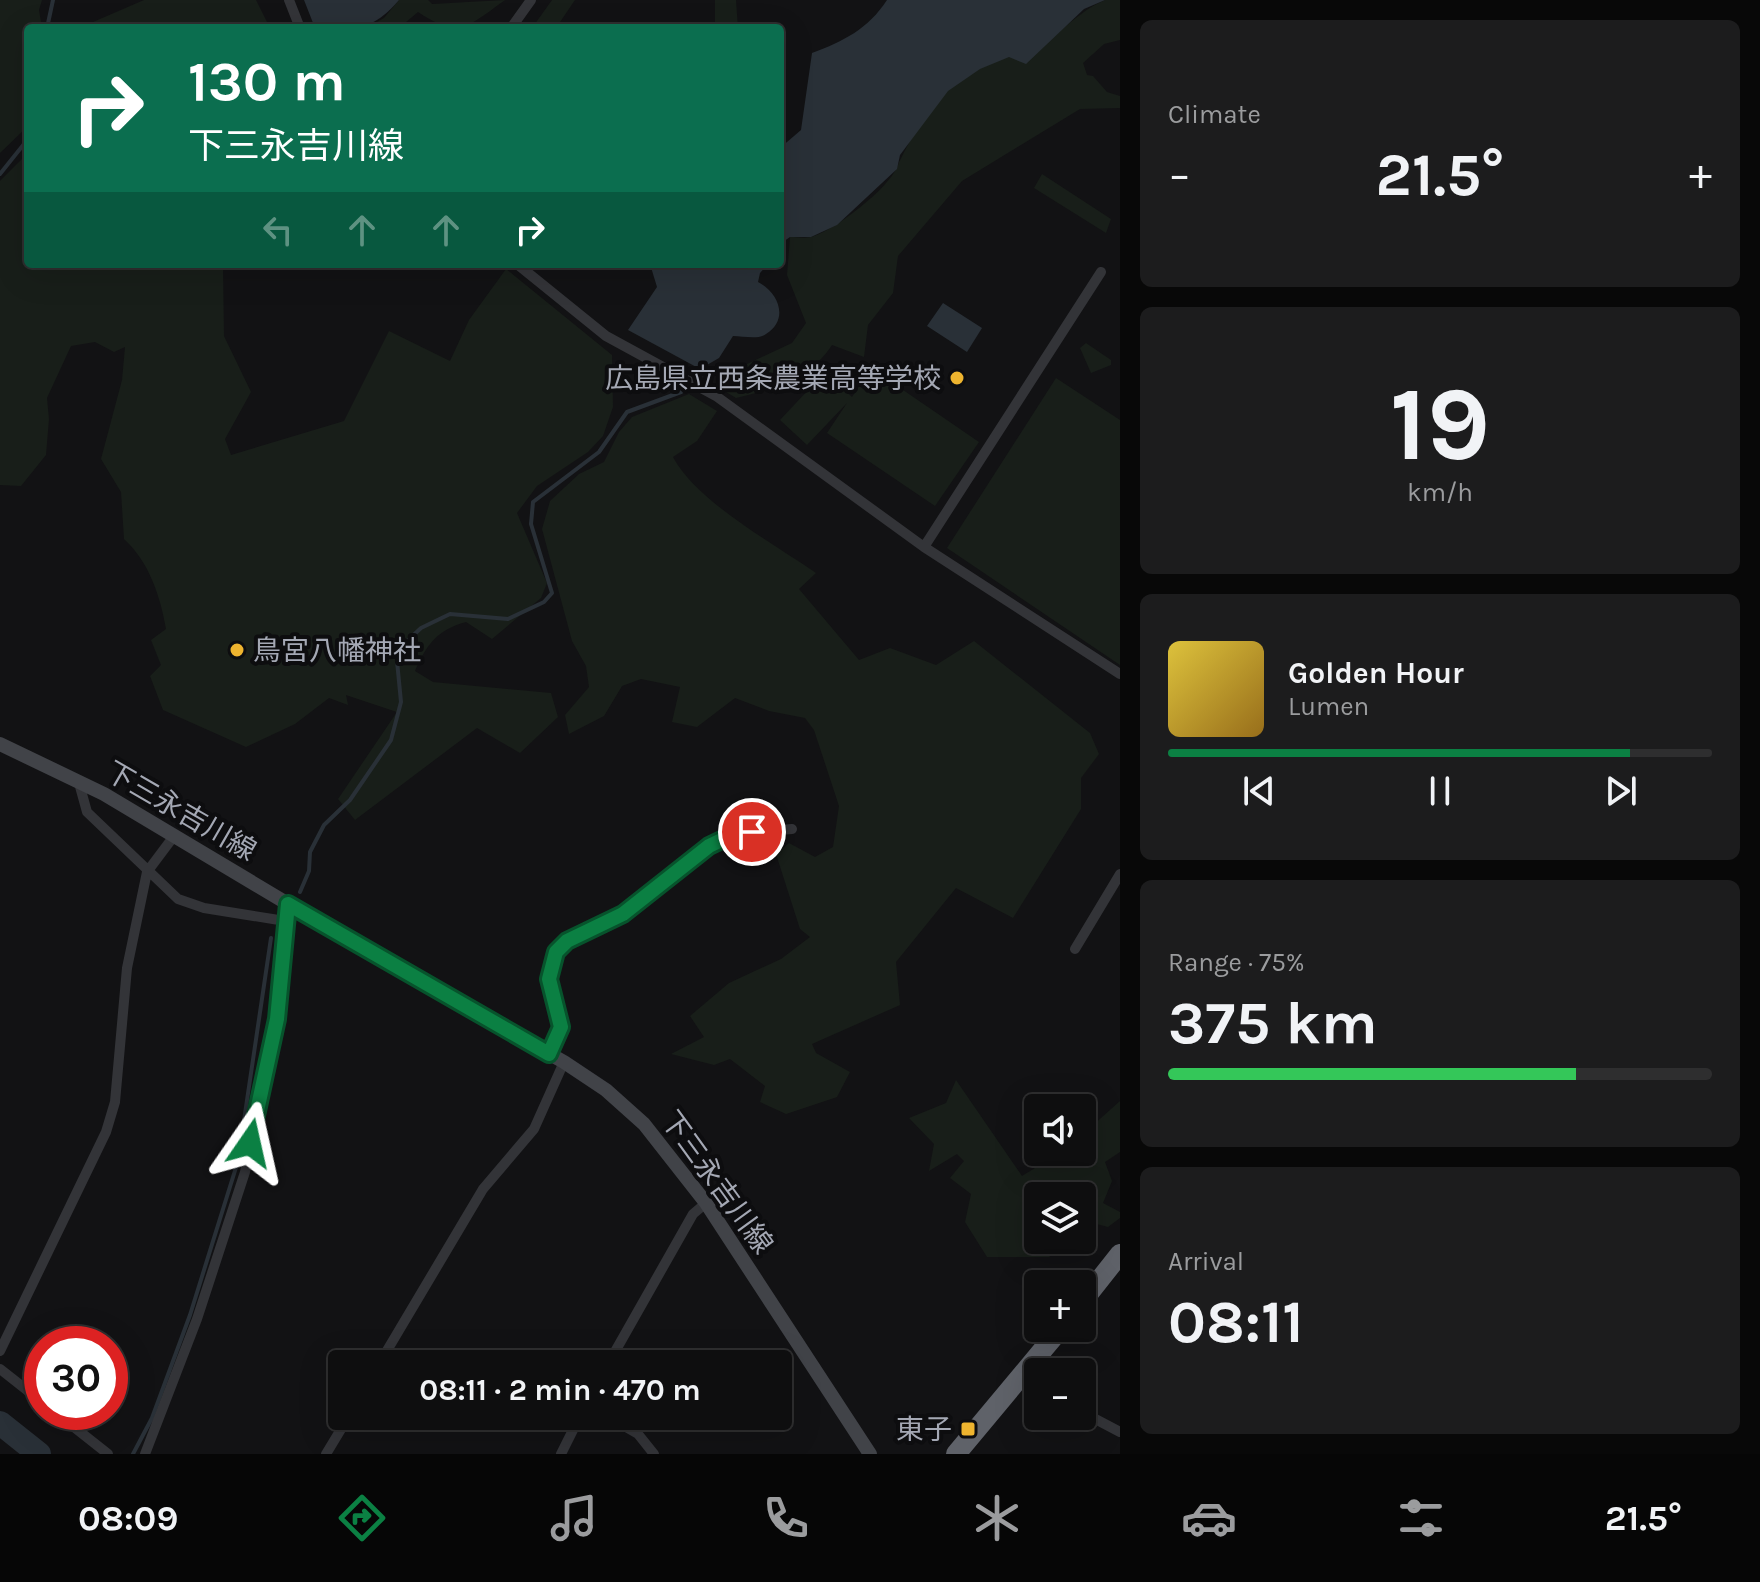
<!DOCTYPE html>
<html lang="en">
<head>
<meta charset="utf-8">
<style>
	:root { --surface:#0e0e0f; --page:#1c1c1d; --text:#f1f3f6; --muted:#9b9c9e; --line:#2e2e2f; --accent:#0b8043 }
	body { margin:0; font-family:Karla,"Noto Sans JP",sans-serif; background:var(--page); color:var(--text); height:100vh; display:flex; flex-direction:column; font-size:30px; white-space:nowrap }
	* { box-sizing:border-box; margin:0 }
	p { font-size:26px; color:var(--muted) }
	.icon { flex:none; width:44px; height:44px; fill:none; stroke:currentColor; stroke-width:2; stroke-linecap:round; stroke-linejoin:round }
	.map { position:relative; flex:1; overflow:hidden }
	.drawer { display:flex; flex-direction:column; gap:20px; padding:20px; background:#080808; width:640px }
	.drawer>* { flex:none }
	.banner { position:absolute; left:24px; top:24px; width:760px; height:244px; border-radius:8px; box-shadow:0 8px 32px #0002,0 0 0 2px var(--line); background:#0b6e4f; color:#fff; overflow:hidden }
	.buttons { position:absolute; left:1024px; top:1094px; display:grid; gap:16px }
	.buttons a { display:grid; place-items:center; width:72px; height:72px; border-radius:8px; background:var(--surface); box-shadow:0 8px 32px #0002,0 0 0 2px var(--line); font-size:40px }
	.speed { position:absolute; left:24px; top:1326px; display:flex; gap:16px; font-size:40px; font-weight:700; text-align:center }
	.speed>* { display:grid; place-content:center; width:104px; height:104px; border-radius:50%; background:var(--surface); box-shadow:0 8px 32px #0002,0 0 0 2px var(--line); line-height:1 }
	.speed .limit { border:12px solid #d22; background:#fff; color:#111 }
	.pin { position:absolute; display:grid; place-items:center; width:68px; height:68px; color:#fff; margin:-34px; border:4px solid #fff; border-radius:50%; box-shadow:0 2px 8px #0007 }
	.me { position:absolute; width:88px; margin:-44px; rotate:11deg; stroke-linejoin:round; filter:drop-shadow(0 0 6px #0008) }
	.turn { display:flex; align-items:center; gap:28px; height:168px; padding:0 32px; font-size:36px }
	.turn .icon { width:104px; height:104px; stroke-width:2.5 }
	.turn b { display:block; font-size:56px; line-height:68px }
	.lanes { display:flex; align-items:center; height:76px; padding:0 32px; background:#0003; justify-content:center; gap:40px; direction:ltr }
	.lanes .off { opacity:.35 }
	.big { font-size:60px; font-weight:700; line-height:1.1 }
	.drawer .widget { flex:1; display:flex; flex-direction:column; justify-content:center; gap:12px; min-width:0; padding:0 28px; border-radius:12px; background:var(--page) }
	.drawer .dial { align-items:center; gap:0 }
	.dial b { font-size:104px; line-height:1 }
	.song { display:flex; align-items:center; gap:24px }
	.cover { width:96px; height:96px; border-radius:12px; background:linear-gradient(135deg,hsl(50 70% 55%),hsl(40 70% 35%)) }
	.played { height:8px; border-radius:4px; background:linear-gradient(90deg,var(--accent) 85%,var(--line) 85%) }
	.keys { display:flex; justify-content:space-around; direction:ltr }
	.heat { display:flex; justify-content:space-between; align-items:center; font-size:44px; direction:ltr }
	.charge { height:12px; border-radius:6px; background:linear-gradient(90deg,#34c759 75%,var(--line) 0) }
	.trip { position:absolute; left:328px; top:1350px; width:464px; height:80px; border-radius:8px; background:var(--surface); box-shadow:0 8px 32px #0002,0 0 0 2px var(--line); font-weight:700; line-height:80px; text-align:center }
	.tab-bar { display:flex; height:128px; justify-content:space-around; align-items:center; background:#060606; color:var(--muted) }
	.tab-bar .icon { width:56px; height:56px }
	.tab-bar .active { color:var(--accent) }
	.tab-bar b { font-size:36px; color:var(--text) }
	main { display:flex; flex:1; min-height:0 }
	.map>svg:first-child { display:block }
	.green { fill:#181e19 }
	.water { fill:#293037 }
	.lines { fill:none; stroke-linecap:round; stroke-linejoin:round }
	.stream { stroke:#293037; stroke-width:4 }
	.river { stroke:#293037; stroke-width:24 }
	.street { stroke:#333438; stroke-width:10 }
	.secondary { stroke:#414348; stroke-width:14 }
	.highway { stroke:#5f6269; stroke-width:20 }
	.route-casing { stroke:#07532c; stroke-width:20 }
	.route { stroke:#0b8043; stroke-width:14 }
	.poi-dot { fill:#eeb42f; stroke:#0d0d0f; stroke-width:3 }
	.labels { text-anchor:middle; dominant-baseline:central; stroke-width:8; stroke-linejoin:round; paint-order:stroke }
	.poi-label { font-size:28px; fill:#a4a8b4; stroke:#0d0d0f; text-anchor:end }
	.street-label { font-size:28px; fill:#a4a8b4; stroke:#0d0d0f }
</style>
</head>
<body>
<main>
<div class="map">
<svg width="1120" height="1454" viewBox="0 0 1120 1454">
	<rect width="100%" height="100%" fill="#121214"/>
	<path class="green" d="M0,0H42L39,10L42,28H28V126L0,153Z
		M144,0H256L270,28H95L93,22Z
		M399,0H428L432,4L505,0C468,27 458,39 418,12L399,28H366L384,18Z
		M552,0H575L556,28H532Z
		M715,0H736L738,28H715Z
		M1105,0H1120V40L1104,44L1083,63L1087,75L1093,76L1107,92L1120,96V108L1080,109L962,181L898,256L893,293L868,325L864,357L832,345C810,379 775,388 736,398L718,387L730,372L792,343L806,323L787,275L790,237C797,237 806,239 814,236C837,228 888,189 897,167C908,142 927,111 947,91C978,61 1025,54 1060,30C1076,19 1086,8 1105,0Z
		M28,153V264H223L224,336L251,392L225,439L231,455L344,421L389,331L450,361L469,320L506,269L612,355L613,407L603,436L588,452L537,486L517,513L547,583L541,598L492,639L466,622C437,630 427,644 415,671L433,682L551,693L558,717L520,753L477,728L355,820L338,799L397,712L346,695L348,705L329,698L295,724L246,747L163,710L150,676L161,665L151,640L166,629C160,595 149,562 124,539L121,492L101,459L122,380L125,347L114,352L95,342L71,346L47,398L49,419L46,455L21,486L0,485V181Z
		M1042,174L1111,219L1106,233L1034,188Z
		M1086,343L1111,360V365L1091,373L1080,348Z
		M871,368L979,442L935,506L827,433L847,403L807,445L780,420L825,372L852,397Z
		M1056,378L1120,420V665L947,548Z
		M689,394L717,411L697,441L673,457C697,502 773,543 816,573L799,589L859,660L890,648L936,665L974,641L1090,733L1099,754L1081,778V809L1013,918L956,888L896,962L900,1005L812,1044L816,1053L850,1072L837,1097L786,1114L760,1102L765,1086L730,1059L714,1065L671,1054L704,1037L690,1016L729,983L781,959L810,937L800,929L776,854L789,843L815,857L833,847L839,806L814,730L805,718L769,711L735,698L697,727L672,722L680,687L641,679L622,686L604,716L569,734L565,715L589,687L586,666L572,641L542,529L550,501L579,474L604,462L619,432L632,417Z
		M956,1080L1022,1176L1061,1152H1082V1135L1120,1101V1152L1105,1162L1112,1181L1103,1203L1120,1212V1218L1108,1227L1089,1222L1082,1227V1196H1038V1240H1068L1049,1257H987L965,1222L971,1194L950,1178L964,1161L957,1154L929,1171L934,1144L909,1118L946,1103Z"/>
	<path class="water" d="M304,0H399C371,33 355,28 315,28Z
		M887,0H1105L1084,9L1026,64L1009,57L980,69L948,91L900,155L897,169L837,225L811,237H790L780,244V148L801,130L812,53C844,41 868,29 887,0Z
		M650,264H768L760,273L758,282C778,292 790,319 766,334C758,340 743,336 733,336L719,358L700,369L628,330L657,287Z
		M943,303L982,328L967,352L927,326Z"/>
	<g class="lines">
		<path class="stream" d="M47,28L53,0
			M0,174L28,139
			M300,892L309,871L310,852L324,825L350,800L391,740L401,702L397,661L404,644L421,628L450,614L508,619L544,602L552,593L531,524L533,502L599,452L627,412L681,392L700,380L701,365
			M133,1454L152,1418L190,1315L238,1161L271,938"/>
		<path class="river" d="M0,1423L39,1454"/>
		<path class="street" d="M289,0L300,28
			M511,28L531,0
			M517,264L606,336L716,396L924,547L1120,674
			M924,547L1101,272
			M79,783L87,812L178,899L204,908L285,921
			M1075,949L1120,874
			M549,1054L561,1027L549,979L550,965L567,941L623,914L709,846L734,834L792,829
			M0,1351L106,1132L115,1102L127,968L147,872L174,836
			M379,1364L483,1189L534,1129L564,1062
			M608,1364L693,1214L706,1203
			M0,1369L42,1402
			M1020,1379L1038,1389
			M55,1412L108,1454
			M1082,1412L1120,1432
			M607,1416L638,1434L654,1454
			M145,1454L197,1319L245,1172L277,1019L288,904
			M326,1454L349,1416
			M561,1454L580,1416"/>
		<path class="secondary" d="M0,744L104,794L377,957L564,1062L606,1090L644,1124L706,1203L870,1454"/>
		<path class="highway" d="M1082,1302L1120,1254
			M956,1454L1061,1328"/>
	</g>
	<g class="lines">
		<defs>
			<path id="route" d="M250,1143L277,1019L288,904L549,1054L561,1027L549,979L556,952L567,941L623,914L709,846L734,834L752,832"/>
		</defs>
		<use href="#route" class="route-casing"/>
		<use href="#route" class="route"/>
	</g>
	<g class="poi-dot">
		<circle cx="957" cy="378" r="8"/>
		<circle cx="237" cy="650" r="8"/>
		<rect x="960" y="1421" width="16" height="16" rx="4"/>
	</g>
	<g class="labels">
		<g class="poi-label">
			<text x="941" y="378">広島県立西条農業高等学校</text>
			<text x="253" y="650" text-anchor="start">鳥宮八幡神社</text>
			<text x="952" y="1429">東子</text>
		</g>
		<g class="street-label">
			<text transform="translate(181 811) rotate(30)">下三永吉川線</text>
			<text transform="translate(717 1182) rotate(54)">下三永吉川線</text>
		</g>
	</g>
</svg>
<div class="buttons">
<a><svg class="icon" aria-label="sound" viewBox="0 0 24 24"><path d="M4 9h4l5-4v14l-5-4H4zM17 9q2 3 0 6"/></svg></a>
<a><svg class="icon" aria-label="layers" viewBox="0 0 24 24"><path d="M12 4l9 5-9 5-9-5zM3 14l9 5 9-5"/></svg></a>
<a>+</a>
<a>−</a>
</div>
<div class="speed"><div class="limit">30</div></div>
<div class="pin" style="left:752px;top:832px;background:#d93025"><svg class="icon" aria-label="arrive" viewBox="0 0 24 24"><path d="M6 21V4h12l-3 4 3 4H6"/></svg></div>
<svg class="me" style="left:250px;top:1143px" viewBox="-20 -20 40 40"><path d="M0-17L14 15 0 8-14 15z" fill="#0b8043" stroke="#fff" stroke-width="4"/></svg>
<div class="trip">08:11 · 2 min · 470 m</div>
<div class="banner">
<div class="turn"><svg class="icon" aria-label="right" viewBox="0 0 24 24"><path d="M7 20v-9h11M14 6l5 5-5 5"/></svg><div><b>130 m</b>下三永吉川線</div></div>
<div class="lanes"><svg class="icon off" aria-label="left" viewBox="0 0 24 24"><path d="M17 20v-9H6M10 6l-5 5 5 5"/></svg><svg class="icon off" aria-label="ahead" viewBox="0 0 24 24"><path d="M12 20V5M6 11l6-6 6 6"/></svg><svg class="icon off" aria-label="ahead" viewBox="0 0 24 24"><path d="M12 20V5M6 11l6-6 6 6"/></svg><svg class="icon" aria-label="right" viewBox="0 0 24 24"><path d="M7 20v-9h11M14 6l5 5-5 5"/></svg></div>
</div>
</div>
<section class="drawer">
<div class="widget"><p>Climate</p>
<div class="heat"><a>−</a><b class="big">21.5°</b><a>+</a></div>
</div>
<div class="widget dial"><b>19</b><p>km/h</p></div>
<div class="widget">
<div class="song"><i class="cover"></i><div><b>Golden Hour</b><p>Lumen</p></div></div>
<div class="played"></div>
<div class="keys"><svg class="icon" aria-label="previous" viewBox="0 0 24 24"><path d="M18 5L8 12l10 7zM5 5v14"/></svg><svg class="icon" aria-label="pause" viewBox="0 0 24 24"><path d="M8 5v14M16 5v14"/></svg><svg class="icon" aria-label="next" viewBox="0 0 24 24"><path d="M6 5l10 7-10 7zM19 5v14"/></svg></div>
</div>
<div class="widget"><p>Range · 75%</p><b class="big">375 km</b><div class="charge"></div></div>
<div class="widget"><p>Arrival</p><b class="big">08:11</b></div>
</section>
</main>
<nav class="tab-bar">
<b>08:09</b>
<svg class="icon active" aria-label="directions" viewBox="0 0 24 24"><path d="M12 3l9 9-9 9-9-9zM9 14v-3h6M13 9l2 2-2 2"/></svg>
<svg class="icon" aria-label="music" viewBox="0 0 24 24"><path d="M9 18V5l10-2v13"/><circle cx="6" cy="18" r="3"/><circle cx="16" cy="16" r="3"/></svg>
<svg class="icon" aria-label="phone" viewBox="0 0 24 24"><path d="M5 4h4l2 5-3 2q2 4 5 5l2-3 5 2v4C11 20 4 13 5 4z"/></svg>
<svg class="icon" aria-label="climate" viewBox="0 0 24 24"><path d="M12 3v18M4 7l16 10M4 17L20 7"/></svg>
<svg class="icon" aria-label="car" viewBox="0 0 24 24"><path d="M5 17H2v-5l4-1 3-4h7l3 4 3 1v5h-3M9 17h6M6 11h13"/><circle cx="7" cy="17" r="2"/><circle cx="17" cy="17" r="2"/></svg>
<svg class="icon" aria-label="filters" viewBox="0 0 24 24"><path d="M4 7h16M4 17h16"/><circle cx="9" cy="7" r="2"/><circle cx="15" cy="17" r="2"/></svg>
<b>21.5°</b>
</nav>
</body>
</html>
